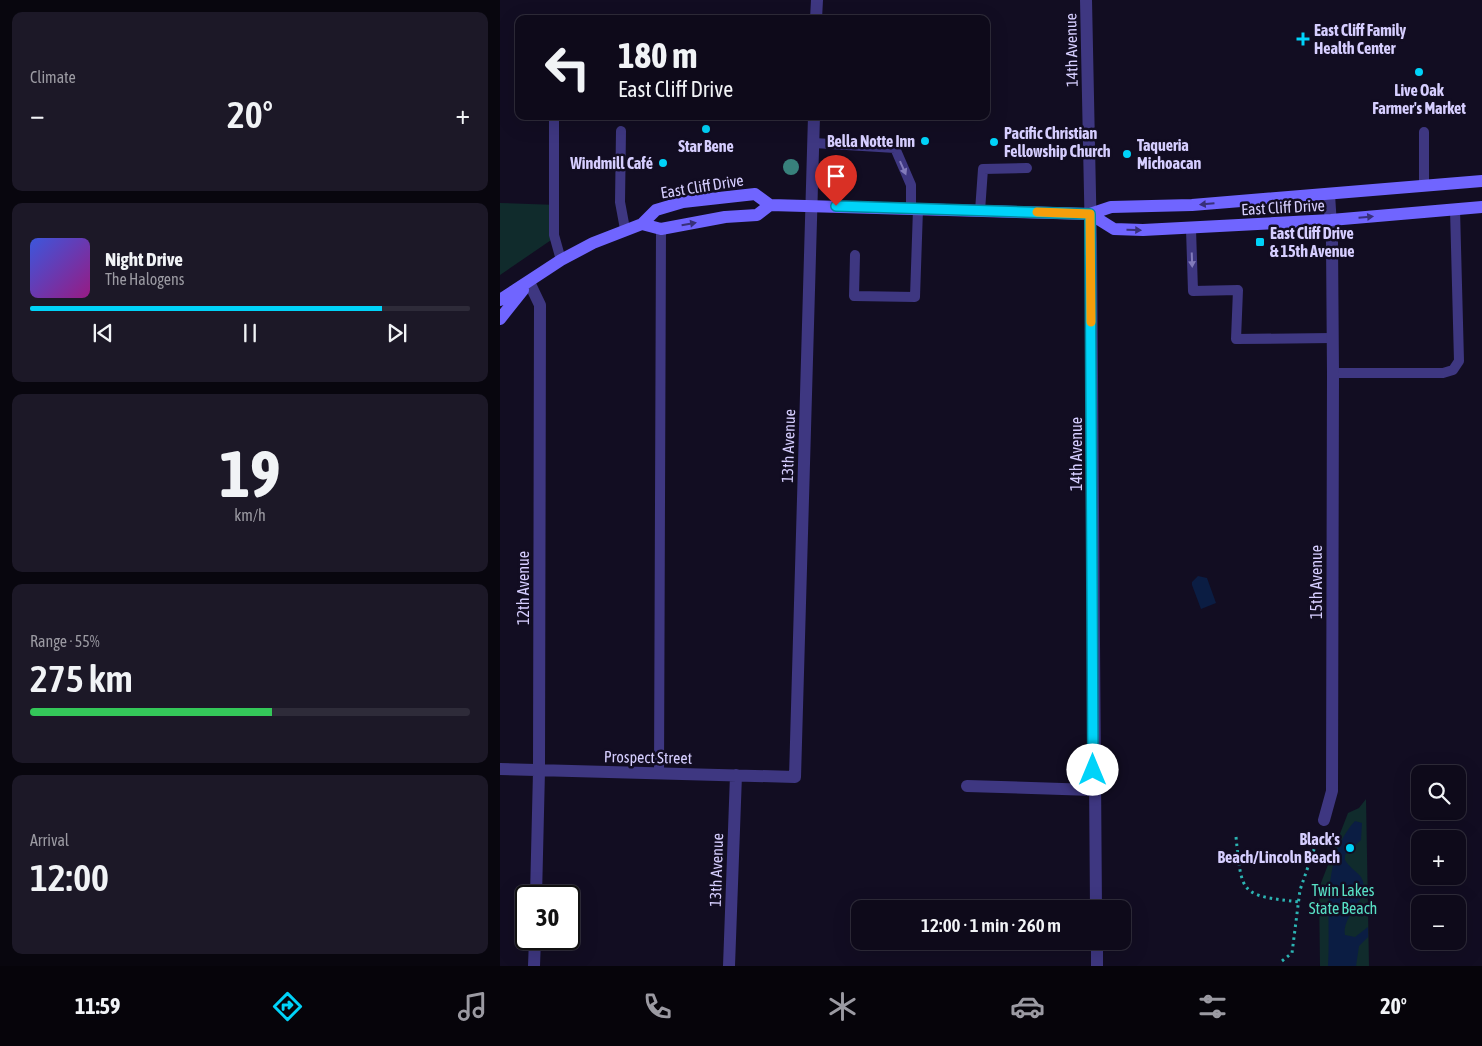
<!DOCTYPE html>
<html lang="en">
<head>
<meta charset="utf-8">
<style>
	:root { --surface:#0e0a1a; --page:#1c1827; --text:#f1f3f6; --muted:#9b9aa2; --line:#2e2b39; --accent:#00d3f9 }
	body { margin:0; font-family:"Asap Condensed",sans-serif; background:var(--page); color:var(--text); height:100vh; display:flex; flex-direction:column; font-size:19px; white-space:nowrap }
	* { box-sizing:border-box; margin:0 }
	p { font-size:16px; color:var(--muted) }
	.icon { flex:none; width:28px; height:28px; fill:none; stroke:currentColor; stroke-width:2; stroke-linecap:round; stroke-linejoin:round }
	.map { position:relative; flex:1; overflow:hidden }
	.sheet { display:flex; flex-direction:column; gap:12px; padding:12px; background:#08060e; width:500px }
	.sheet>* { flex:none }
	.guide { position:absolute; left:15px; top:15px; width:475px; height:105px; border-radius:10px; box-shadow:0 5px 20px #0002,0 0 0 1px var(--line); background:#0e0a1a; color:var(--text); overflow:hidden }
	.buttons { position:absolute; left:911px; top:765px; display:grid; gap:10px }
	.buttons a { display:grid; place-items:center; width:55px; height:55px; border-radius:10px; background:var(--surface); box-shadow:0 5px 20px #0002,0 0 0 1px var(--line); font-size:25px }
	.speed { position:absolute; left:15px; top:885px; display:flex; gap:10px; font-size:25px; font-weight:700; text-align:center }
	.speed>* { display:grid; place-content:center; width:65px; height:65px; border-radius:50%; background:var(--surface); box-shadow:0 5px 20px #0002,0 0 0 1px var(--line); line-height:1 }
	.speed .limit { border:2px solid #111; border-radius:8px; background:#fff; color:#111 }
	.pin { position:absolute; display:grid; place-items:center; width:42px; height:42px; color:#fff; margin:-51px -21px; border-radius:50% 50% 50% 0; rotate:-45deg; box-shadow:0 0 5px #0007 }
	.pin .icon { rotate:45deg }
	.me { position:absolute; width:55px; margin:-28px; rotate:0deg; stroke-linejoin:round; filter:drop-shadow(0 0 4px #0008) }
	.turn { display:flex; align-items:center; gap:18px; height:105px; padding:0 20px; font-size:22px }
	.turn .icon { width:65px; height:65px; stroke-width:2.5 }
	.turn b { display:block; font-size:35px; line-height:42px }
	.big { font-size:38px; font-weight:600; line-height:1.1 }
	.sheet .tile { flex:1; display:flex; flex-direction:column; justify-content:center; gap:8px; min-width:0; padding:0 18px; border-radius:10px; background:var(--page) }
	.sheet .dial { align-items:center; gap:0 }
	.dial b { font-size:65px; line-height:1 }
	.song { display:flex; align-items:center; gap:15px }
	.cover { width:60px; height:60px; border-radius:8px; background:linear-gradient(135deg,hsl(230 70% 55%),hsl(310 70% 35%)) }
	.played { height:5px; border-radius:2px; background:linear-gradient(90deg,var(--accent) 80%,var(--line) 80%) }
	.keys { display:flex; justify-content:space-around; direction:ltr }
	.heat { display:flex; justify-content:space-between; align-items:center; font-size:28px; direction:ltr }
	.charge { height:8px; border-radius:4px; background:linear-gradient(90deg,#34c759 55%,var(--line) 0) }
	.trip { position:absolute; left:351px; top:900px; width:280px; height:50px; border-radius:10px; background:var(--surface); box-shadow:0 5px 20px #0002,0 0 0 1px var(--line); font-weight:600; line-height:50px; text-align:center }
	.tabs { display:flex; height:80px; justify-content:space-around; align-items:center; background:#06040a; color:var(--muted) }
	.tabs .icon { width:35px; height:35px }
	.tabs .current { color:var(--accent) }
	.tabs b { font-size:22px; color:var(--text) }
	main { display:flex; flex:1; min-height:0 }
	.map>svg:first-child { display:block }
	.green { fill:#102b2c }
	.water { fill:#0b1d43 }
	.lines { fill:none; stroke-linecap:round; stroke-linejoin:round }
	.path { stroke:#2cb4b3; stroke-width:3; stroke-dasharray:2.5 4; stroke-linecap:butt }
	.lane { stroke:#3e3781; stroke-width:10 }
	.street { stroke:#3e3781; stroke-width:12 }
	.secondary { stroke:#7065ff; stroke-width:12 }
	.tree { fill:#38817c }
	.oneway { fill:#827bba }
	.oneway2 { fill:#38307a }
	.route-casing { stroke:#0089a2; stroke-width:12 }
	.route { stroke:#00d3f9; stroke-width:9 }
	.slow { stroke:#f59e0b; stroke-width:9 }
	.poi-dot { fill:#00d3f9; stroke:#120d22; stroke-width:2 }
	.labels { text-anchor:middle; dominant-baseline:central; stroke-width:5; stroke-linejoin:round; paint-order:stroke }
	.poi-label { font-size:16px; font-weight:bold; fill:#d6ceff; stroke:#120d22; text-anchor:start }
	.street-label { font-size:16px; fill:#d6ceff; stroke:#120d22 }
	.park-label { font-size:16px; fill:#58e0c5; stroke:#120d22 }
</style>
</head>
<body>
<main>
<section class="sheet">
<div class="tile"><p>Climate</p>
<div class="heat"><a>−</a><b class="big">20°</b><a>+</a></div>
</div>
<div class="tile">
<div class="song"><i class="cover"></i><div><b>Night Drive</b><p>The Halogens</p></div></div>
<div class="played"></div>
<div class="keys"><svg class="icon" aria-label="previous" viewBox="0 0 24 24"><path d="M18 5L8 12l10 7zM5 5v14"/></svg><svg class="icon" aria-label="pause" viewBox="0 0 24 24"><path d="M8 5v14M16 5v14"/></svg><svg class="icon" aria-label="next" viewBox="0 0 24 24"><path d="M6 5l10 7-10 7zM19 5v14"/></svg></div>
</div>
<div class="tile dial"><b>19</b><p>km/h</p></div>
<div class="tile"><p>Range · 55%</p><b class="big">275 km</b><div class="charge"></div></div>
<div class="tile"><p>Arrival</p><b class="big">12:00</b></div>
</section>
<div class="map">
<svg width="982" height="966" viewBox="0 0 982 966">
	<rect width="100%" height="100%" fill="#120d22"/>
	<path class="green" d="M0,203L58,205L57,236L0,275Z
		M866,799L869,966H820L819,888L848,813L859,808Z"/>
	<path class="water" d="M698,576L707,578L716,603L701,609L692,585V582Z
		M855,821L862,823L861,840L845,855V860C849,867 856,871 861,877C873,897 841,915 845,935L855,937L868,927V937L859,946L856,966H828C831,919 820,859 855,821Z"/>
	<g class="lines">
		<path class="path" d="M736,837C742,895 740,895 799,902
			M782,961L792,953L800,890L819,835"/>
		<path class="lane" d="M54,116V235L61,260
			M121,131L120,202L125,229
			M314,143L395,148L411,185V209
			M924,186V132
			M480,211L483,169L527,168
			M691,229L693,291L738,290L736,339L832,338
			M355,255L354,296L415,297L418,209
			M833,373H943L953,370L959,361L955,209
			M159,774L161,229"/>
		<path class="street" d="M586,0L591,242L596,909
			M316,19L317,0
			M29,282L40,305L39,771L36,896
			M0,769L295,777L314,116
			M467,786L593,790
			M824,820L832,791L833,373L832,242L829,194
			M597,941V966
			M34,966L35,939
			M229,966L236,775"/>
		<path class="secondary" d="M590,214L614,229L643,230L831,220L982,207
			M142,224L161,229L225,217L257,215L270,205
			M0,300L61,260L93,243L142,224L156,210L183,202L255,194L270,205L590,214L611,207L692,205L982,181
			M0,319L23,290"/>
	</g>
	<circle class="tree" cx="291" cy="167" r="8"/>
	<defs><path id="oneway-solid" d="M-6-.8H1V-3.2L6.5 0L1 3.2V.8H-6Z" transform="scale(1.25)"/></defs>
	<g class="oneway">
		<use href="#oneway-solid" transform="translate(403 168) rotate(66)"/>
		<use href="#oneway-solid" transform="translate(692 260) rotate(88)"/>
	</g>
	<g class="oneway2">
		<use href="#oneway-solid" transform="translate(707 204) rotate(175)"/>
		<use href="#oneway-solid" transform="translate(866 217) rotate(-5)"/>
		<use href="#oneway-solid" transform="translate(189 224) rotate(-10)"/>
		<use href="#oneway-solid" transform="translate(634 230) rotate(1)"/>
	</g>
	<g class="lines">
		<defs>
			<path id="route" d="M336,206L590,214L593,770"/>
		</defs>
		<use href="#route" class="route-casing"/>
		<use href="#route" class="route"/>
		<path class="slow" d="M537,212L590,214L591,322"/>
	</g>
	<g class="poi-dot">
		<path d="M800.5 31.5h5v5h5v5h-5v5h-5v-5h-5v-5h5z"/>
		<circle cx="919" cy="72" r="5"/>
		<circle cx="206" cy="129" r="5"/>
		<circle cx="425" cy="141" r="5"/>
		<circle cx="494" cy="142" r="5"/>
		<circle cx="627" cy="154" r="5"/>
		<circle cx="163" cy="163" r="5"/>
		<rect x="755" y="237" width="10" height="10" rx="2.5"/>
		<circle cx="850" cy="848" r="5"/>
	</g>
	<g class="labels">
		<g class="poi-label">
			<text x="814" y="30">East Cliff Family<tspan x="814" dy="18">Health Center</tspan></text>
			<text x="919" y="90" text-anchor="middle">Live Oak<tspan x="919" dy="18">Farmer's Market</tspan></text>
			<text x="504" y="133">Pacific Christian<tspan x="504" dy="18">Fellowship Church</tspan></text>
			<text x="415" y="141" text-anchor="end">Bella Notte Inn</text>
			<text x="637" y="145">Taqueria<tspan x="637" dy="18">Michoacan</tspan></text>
			<text x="206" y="146" text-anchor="middle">Star Bene</text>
			<text x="153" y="163" text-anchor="end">Windmill Café</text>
			<text x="770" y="233">East Cliff Drive<tspan x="770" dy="18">&amp; 15th Avenue</tspan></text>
			<text x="840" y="839" text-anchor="end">Black's<tspan x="840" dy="18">Beach/Lincoln Beach</tspan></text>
		</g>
		<g class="street-label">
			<text transform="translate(571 50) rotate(-91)">14th Avenue</text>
			<text transform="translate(202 186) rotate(-9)">East Cliff Drive</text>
			<text transform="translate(783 207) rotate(-3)">East Cliff Drive</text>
			<text transform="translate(288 446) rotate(-88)">13th Avenue</text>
			<text transform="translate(576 454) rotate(-90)">14th Avenue</text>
			<text transform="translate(816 582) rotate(-90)">15th Avenue</text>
			<text transform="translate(23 588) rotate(-90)">12th Avenue</text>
			<text transform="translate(148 757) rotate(1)">Prospect Street</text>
			<text transform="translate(216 870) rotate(-88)">13th Avenue</text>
		</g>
		<g class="park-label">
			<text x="843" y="890">Twin Lakes<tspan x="843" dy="18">State Beach</tspan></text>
		</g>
	</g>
</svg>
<div class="buttons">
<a><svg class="icon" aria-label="search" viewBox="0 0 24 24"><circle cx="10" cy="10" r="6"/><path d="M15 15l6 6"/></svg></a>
<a>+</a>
<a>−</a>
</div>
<div class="speed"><div class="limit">30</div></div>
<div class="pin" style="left:336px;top:206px;background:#d93025"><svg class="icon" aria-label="arrive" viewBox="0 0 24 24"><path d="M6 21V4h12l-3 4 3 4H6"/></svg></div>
<svg class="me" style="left:593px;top:770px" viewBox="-20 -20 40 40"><circle r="19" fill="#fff"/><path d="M0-13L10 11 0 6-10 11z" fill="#00d3f9"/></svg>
<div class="trip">12:00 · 1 min · 260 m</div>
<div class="guide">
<div class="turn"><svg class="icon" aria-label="left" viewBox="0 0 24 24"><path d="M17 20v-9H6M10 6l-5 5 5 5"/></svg><div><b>180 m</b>East Cliff Drive</div></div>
</div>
</div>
</main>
<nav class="tabs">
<b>11:59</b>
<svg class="icon current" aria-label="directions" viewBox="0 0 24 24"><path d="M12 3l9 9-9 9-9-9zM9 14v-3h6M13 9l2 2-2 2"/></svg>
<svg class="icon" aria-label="music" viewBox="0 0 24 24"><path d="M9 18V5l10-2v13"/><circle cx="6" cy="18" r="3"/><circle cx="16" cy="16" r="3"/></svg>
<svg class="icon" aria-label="phone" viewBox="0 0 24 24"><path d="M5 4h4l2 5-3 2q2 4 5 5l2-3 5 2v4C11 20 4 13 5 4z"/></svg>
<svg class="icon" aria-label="climate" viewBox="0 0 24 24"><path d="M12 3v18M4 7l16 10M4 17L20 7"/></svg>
<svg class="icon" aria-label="car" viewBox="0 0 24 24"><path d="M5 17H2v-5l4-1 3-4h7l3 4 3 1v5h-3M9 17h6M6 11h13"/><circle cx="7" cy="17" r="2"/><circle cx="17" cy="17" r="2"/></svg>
<svg class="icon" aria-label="filters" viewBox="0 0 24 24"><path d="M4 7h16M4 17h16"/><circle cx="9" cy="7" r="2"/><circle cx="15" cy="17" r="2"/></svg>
<b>20°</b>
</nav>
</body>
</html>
